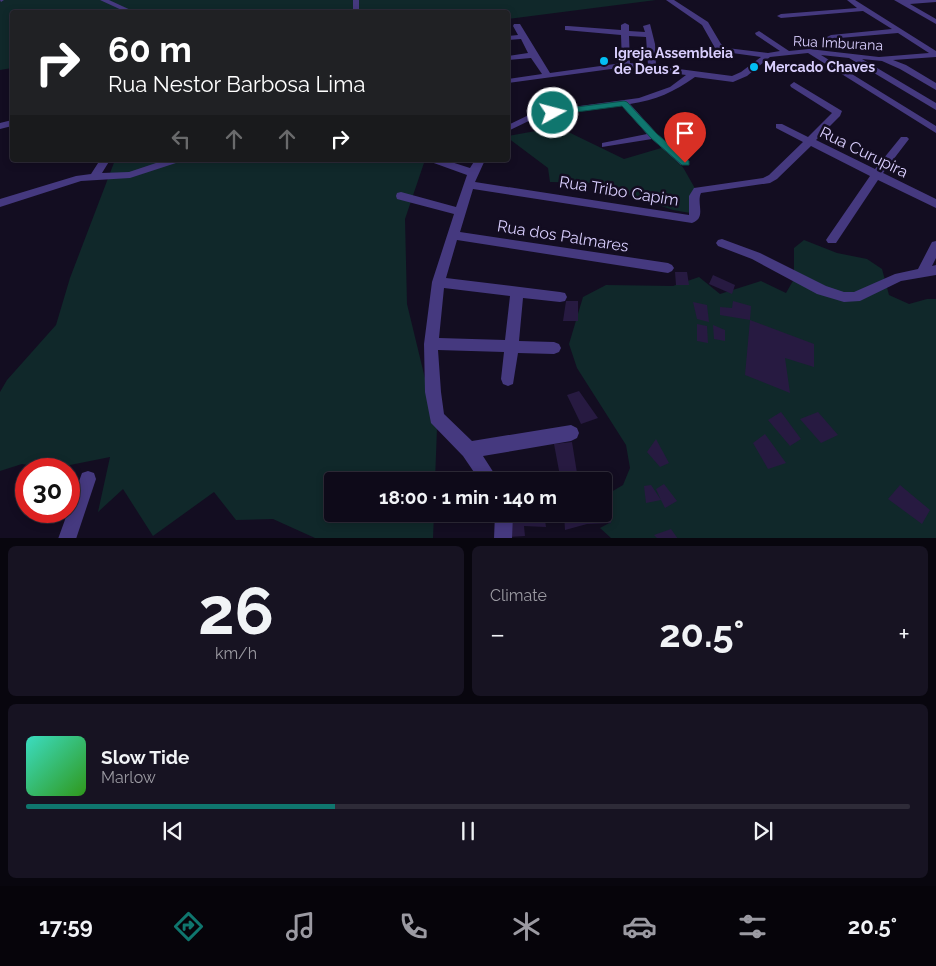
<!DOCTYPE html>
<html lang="en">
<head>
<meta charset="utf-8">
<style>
	:root { --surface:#0e0a19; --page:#171322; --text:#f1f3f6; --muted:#9b9aa2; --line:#2e2b38; --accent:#0f766e }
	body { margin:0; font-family:Raleway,sans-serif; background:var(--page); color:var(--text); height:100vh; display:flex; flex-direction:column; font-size:19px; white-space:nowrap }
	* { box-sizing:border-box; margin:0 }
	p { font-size:16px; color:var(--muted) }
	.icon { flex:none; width:28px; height:28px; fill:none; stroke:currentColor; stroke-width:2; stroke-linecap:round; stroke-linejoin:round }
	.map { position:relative; height:538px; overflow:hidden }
	.side { display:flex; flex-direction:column; gap:8px; padding:8px; background:#08060e; flex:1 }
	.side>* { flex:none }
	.banner { position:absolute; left:10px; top:10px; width:500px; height:152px; border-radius:5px; box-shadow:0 2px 8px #0003,0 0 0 1px var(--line); background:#202124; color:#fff; overflow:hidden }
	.speed { position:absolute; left:15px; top:458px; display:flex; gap:10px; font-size:25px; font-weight:700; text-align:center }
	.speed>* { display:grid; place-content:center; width:65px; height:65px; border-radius:50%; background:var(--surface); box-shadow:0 2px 8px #0003,0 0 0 1px var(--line); line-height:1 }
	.speed .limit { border:8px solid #d22; background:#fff; color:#111 }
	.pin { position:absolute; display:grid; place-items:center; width:42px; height:42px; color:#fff; margin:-51px -21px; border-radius:50% 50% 50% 0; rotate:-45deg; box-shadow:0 0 5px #0007 }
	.pin .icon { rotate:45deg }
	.me { position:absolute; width:55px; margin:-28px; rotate:83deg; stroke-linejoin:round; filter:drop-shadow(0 0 4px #0008) }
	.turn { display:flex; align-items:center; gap:18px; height:105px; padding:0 15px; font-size:22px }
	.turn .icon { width:65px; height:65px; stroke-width:2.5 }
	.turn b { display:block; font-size:35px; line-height:42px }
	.lanes { display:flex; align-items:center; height:48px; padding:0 15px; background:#0003; justify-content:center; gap:25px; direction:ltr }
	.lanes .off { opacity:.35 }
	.big { font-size:38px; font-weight:700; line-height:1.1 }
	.side .card { flex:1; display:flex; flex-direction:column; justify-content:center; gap:8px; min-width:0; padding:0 18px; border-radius:8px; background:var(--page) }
	.side .dial { align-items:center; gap:0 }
	.dial b { font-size:65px; line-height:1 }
	.song { display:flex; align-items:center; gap:15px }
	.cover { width:60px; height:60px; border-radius:8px; background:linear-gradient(135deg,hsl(170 70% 55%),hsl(110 70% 35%)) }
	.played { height:5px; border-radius:2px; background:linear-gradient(90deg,var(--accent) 35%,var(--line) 35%) }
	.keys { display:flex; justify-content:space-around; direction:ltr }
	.heat { display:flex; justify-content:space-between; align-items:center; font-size:28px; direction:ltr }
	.side .tiles { flex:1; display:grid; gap:8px; grid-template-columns:1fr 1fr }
	.card:last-child { grid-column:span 2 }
	.trip { position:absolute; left:324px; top:472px; width:288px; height:50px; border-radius:5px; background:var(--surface); box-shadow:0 2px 8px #0003,0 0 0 1px var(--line); font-weight:700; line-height:50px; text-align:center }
	.tabs { display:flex; height:80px; justify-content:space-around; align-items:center; background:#06040a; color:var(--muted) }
	.tabs .icon { width:35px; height:35px }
	.tabs .on { color:var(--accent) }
	.tabs b { font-size:22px; color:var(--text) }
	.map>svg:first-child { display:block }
	.green { fill:#10282a }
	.building { fill:#271a41 }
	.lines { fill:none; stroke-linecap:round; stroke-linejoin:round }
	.minor { fill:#45397f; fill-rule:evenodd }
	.route { fill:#0f766e; stroke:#0a4d48 }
	.poi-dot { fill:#03bef4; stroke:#130d21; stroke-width:2 }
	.labels { text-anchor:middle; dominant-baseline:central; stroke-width:5; stroke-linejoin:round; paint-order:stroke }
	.far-street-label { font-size:14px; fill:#d9cefe; stroke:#130d21 }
	.far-poi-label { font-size:14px; font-weight:bold; fill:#d9cefe; stroke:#130d21; text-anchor:start }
	.street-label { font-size:16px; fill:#d9cefe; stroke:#130d21 }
</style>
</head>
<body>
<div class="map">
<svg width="936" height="539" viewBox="0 0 936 539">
	<rect width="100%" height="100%" fill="#130d21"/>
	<path class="green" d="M0,0H656L508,19V12H12V68L0,70Z
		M558,127L624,159L668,146L684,169L697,192L696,214L673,210L594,183L550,182L548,168L508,138V136Z
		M115,160H425L405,219L407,304L437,428L435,481H332V514H434L433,538H315L273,519L236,520L214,492L153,536L123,489L98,512L110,457L50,469L22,464L0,471V392L7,380L56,325L70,278Z
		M804,240L837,253L867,259L882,269L889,295L909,304L927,299H936V538H611L600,528L611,522L606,495L623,485L630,468L626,445L577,368L569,344L583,297L606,285L673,286L699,277L720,294L761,281L786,293L794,279V248Z"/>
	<path class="building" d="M675,272H687L689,285H676Z
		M713,275L735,285L732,294L709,284Z
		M566,301H578V321H563Z
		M733,301L751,306L750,320L814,344V367L785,358L790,393L745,375L750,320L720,315V307L732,308Z
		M693,302L707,305L709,322L697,319Z
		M697,324L707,326L708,343L697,341Z
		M713,325L725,330V341L714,339Z
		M579,391L598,418L581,424L567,395Z
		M781,412L801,439L790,446L768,420Z
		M818,412L838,435L821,443L800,419Z
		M765,434L786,463L768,469L753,443Z
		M656,439L669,463L660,467L647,452Z
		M572,442L577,473L560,476L554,444Z
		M664,484L677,501L665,508L661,500L646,503L644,486L651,485L661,500L656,489Z
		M900,485L930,510L922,524L888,499Z
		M606,495L611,523L587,524L565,530L564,514H602V496Z
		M510,514H544L546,527L524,526L525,536L507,537Z
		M671,529L678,539H658L654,535Z"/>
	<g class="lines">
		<path class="minor" d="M0,0H4L1,2Z
			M100,0H109L135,12H126Z
			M353,0H359V9L356,12H349L353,9Z
			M666,0H674L708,22L721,44L727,48L768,53L780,51L756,35L755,33L759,31L789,51L809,49L879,57L929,53L898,33L828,39L827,37L831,35L892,29L863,11L781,18L777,16L781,14L857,8L847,0H855L936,51V57L893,60L906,65L936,83V90L900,69L882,61L862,59L936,103V110L849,58L821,55L936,126V133L808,53L770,57L747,76L733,82L695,77C674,92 656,100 630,104L657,134L689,161V165H681L652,139L602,147V143L647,134L621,105L537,117L508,131V125L535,112L639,98L670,87L686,75L626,67L508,83V79L542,74L531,58L508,60V56L528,53L521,39L508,40V36L518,35L513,26L514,24H520L550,73L622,63L621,35L565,30V26H568L621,30V25L625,23L629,25V31L645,32L643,26L650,24L655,44L656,66L732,76L741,72L761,57L725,52L715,48L702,25ZM629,36L646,37L648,65L630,63Z
			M894,0H936V2L910,4L936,19V24Z
			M794,82L842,111L840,116L816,140L875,169L901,137H907L909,139L883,173L936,199V208L878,180L836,243H828L826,240L828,237L870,176L811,146L777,179L770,183L701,193C696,203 707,218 692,223L473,189L460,232L668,263L672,265L674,268L672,271L668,273L457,240L446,278L560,292L565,293L567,297L565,301L560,302L523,298L519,341L554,342L559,344L561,348L559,352L554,354L518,353L513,384L508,386L503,384L501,379L504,352L438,350L441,392L444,414L472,441L571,425L577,428L579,433L577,438L571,441L483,456L499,481H480L463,456L431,423L425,392L424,344L432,282L454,214L397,199L396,196L397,193L401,192L456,207L467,175L431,162L430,160H445L470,168L475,160H485L475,182L689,215V196L694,188L763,178L769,175L803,142L776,128V124H782L808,137L832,113L791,87L790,85ZM444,288L510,296L505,340L439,338Z
			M12,120V126L0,129V123Z
			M100,160H110L102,173L129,172L165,160H180L179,162L130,178L81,181L0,207V199L76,176L91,174Z
			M722,239L760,253L826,286L844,292H854L895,274L918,269L932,242L936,241V258L932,266L936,265V275L901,281L860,301L844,302L817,294L752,259L718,246L716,243L718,240Z
			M88,471L94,473L96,479L76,539H58L82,473Z
			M495,514H513L512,539H494Z"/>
	</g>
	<path class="route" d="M624,101L627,102L657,134L689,161V165H682L651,138L622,106L553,115L549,113L553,110Z"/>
	<g class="poi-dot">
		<circle cx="604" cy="61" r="5"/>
		<circle cx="754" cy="67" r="5"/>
	</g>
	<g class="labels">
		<g class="far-street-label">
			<text transform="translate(838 43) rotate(3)">Rua Imburana</text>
		</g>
		<g class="far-poi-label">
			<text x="614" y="53">Igreja Assembleia<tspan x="614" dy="16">de Deus 2</tspan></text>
			<text x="764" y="67">Mercado Chaves</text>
		</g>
		<g class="street-label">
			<text transform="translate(864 152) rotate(26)">Rua Curupira</text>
			<text transform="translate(619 191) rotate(9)">Rua Tribo Capim</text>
			<text transform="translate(563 236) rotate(9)">Rua dos Palmares</text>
		</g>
	</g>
</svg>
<div class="speed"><div class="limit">30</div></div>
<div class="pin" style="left:685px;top:163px;background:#d93025"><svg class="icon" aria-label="arrive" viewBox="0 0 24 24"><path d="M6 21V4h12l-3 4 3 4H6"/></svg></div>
<svg class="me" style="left:553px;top:113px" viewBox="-20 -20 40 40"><circle r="17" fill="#0f766e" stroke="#fff" stroke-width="3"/><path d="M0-11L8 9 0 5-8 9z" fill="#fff"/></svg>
<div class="trip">18:00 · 1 min · 140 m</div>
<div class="banner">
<div class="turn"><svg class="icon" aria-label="right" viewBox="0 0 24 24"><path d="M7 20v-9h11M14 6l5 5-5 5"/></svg><div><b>60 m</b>Rua Nestor Barbosa Lima</div></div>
<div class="lanes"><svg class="icon off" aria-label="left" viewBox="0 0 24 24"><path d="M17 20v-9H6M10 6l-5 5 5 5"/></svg><svg class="icon off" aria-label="ahead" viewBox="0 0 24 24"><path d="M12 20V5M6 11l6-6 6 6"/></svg><svg class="icon off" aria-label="ahead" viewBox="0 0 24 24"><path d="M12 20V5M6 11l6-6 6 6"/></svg><svg class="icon" aria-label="right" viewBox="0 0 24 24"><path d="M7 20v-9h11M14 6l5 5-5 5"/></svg></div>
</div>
</div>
<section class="side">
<div class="tiles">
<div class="card dial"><b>26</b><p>km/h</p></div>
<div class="card"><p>Climate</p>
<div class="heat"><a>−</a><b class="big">20.5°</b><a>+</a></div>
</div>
<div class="card">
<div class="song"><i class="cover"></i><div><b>Slow Tide</b><p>Marlow</p></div></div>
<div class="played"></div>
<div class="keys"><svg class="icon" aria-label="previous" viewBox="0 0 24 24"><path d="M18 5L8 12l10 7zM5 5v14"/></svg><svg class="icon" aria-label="pause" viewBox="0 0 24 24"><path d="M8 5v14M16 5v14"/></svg><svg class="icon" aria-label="next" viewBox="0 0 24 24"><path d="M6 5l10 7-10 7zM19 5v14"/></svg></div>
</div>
</div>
</section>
<nav class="tabs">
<b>17:59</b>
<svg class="icon on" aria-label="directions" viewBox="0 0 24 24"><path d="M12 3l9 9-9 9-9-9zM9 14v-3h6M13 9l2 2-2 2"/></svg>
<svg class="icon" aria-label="music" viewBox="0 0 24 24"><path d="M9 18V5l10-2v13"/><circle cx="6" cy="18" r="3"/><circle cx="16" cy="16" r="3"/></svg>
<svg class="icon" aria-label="phone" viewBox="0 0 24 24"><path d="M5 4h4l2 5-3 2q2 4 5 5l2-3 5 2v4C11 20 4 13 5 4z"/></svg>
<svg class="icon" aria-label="climate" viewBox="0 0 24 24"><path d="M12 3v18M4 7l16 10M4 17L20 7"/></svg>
<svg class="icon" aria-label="car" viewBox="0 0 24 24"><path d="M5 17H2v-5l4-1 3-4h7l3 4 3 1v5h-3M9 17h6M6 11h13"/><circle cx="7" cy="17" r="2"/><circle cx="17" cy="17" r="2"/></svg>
<svg class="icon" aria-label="filters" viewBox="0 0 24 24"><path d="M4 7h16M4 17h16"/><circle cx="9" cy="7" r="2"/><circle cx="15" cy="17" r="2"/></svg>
<b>20.5°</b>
</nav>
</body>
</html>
